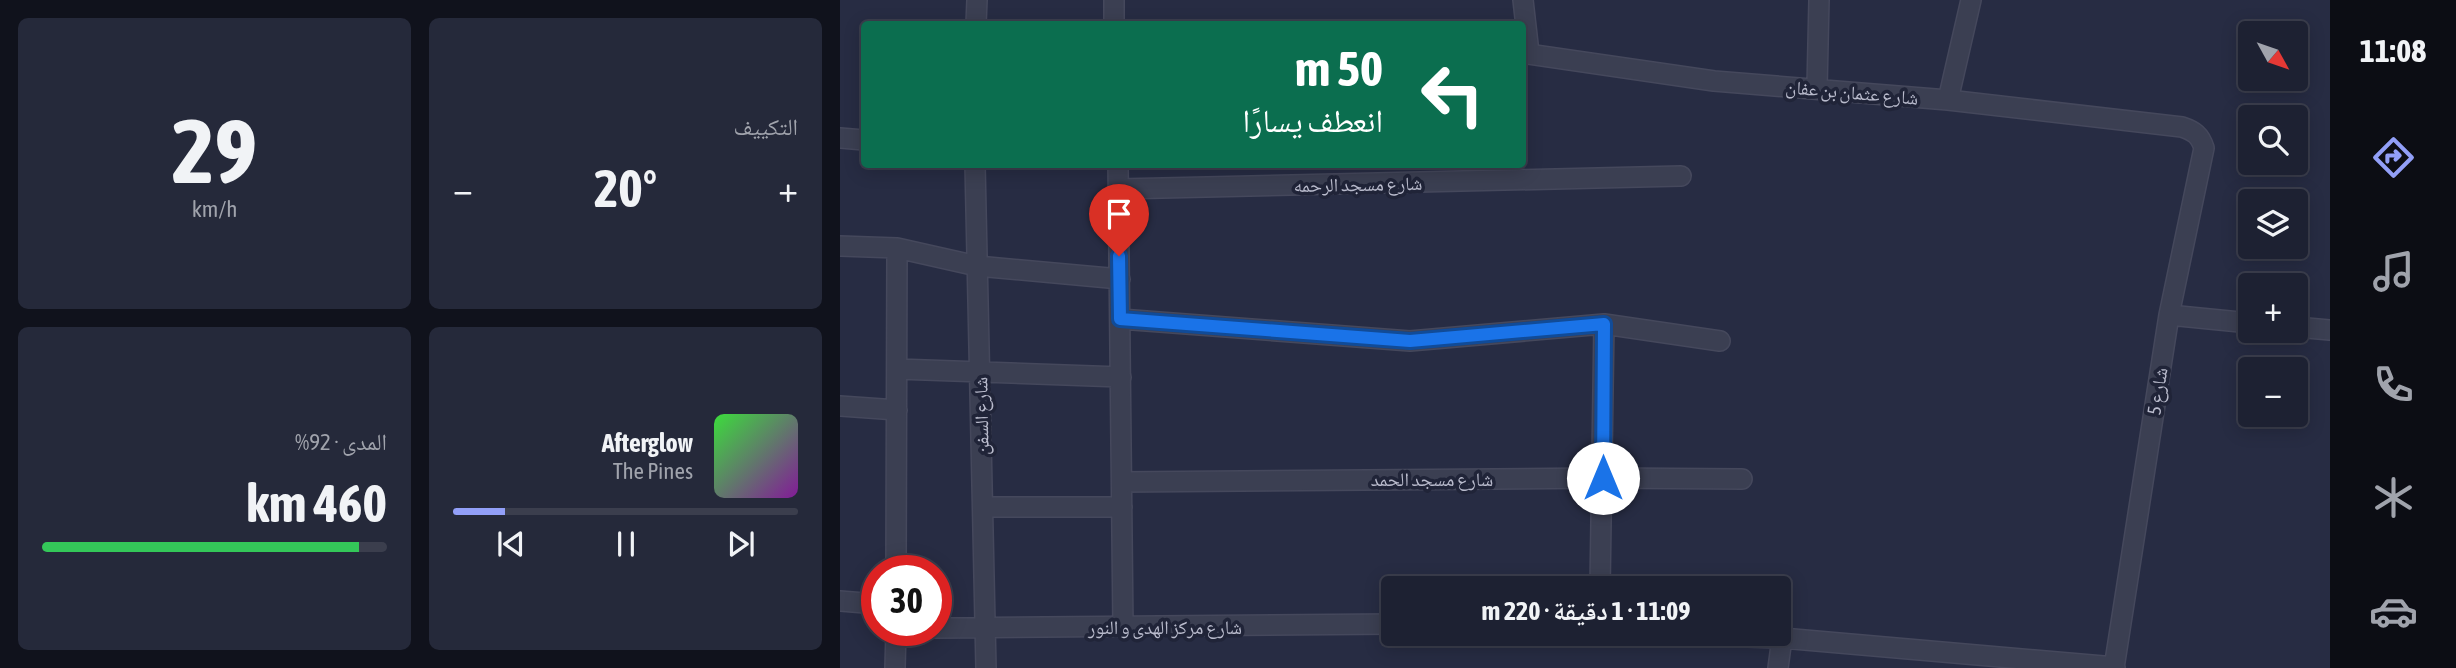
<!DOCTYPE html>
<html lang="ar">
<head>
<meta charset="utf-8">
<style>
	:root { --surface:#1d2132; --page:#25293a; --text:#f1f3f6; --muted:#a0a3ac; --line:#3b3e4d; --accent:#929ff8 }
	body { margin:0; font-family:"Asap Condensed","Noto Naskh Arabic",sans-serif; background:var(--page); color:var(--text); direction:rtl; height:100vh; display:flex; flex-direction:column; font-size:26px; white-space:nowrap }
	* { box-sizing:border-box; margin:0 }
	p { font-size:23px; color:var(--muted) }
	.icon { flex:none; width:38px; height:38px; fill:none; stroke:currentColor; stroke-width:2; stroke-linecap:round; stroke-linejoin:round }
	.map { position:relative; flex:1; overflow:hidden; direction:ltr }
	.drawer { display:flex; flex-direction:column; gap:18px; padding:18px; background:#10121c; width:840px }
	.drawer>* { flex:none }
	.top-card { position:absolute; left:21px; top:21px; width:665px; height:147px; border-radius:7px; box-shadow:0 4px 18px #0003,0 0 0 2px var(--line); direction:rtl; background:#0b6e4f; color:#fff; overflow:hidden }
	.needle { width:46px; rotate:130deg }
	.fabs { position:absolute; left:1398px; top:21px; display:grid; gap:14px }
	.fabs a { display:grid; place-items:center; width:70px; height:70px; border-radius:7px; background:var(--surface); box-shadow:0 4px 18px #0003,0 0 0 2px var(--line); font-size:35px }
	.speed { position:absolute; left:21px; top:555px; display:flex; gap:14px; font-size:35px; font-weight:700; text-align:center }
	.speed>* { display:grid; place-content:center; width:91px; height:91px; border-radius:50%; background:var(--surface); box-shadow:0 4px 18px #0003,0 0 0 2px var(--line); line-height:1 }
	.speed .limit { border:10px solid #d22; background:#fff; color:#111 }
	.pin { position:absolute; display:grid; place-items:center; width:60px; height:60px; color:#fff; margin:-72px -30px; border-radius:50% 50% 50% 0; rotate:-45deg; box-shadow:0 0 7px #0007 }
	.pin .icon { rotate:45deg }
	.me { position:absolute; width:77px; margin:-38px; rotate:0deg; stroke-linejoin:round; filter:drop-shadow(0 0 5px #0008) }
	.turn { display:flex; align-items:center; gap:24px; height:147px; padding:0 28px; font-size:32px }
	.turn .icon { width:91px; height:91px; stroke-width:2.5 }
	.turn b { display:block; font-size:49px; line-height:60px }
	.big { font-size:52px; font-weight:700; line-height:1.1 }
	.drawer .card { flex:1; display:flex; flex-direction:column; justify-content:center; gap:10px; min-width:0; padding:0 24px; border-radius:10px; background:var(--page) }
	.drawer .dial { align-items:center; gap:0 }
	.dial b { font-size:91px; line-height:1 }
	.song { display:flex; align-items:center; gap:21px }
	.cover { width:84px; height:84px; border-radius:10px; background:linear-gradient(135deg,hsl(120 70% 55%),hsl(290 70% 35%)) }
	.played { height:7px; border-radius:4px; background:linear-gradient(90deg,var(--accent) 15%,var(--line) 15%) }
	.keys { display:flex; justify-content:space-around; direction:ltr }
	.heat { display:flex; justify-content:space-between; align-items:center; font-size:38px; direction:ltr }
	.charge { height:10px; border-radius:5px; background:linear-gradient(90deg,#34c759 92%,var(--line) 0) }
	.drawer .tiles { flex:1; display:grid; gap:18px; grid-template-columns:repeat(2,1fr) }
	.trip { position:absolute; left:541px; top:576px; width:410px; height:70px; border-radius:7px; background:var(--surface); box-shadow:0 4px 18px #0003,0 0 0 2px var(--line); font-weight:700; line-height:70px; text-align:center; direction:rtl }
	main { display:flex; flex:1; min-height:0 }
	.dock { display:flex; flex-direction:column; width:126px; justify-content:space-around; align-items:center; background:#0c0d14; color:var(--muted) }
	.dock .icon { width:49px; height:49px }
	.dock .selected { color:var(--accent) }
	.dock b { font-size:32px; color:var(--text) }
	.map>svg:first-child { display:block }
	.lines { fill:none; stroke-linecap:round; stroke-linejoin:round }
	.minor-casing { stroke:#45485c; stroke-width:22 }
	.minor { stroke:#3b3f52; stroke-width:19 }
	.route-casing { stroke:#114b97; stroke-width:18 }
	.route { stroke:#1a73e8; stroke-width:12 }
	.labels { text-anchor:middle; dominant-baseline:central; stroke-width:7; stroke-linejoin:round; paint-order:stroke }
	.street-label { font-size:19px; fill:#b9bbcc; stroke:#202438 }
</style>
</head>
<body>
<main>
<nav class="dock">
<b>11:08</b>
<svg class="icon selected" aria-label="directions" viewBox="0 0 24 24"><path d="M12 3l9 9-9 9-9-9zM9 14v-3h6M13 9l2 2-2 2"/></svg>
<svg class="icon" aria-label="music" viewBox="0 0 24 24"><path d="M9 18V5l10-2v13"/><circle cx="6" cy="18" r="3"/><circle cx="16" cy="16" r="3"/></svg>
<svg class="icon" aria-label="phone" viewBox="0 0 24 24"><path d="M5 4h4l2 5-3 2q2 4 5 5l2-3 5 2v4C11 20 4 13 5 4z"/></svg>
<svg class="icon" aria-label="climate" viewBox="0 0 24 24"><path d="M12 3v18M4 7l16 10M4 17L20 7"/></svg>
<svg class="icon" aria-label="car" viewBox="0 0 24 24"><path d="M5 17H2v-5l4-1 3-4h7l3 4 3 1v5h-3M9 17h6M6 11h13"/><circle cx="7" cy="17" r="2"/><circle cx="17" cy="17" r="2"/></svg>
</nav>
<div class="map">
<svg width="1490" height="668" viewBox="0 0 1490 668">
	<rect width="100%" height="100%" fill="#272c43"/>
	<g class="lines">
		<defs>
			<path id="minor" d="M683,0L689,53
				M136,24L137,0
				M274,24V0
				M682,53L874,81L1108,100L1342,127C1354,131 1360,135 1364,148L1329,315L1274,668
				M977,88L979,0
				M1108,100L1131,0
				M0,138L24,140
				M135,164L146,668
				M278,164L283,628
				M279,189L841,176
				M0,246L57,248L137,266L280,279
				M1329,315L1410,323
				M280,319L570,341L764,324L880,341
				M1456,327L1490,330
				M57,369L281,377
				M0,406L57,410
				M282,482L763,478L902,479
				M143,507H282
				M56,570L57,248
				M760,588L764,324
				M0,601L37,604
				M96,628L553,624
				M809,634L942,638L1275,667
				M55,668L56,630
				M938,668L942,638"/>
		</defs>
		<use href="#minor" class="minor-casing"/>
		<use href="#minor" class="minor"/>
	</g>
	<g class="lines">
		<defs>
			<path id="route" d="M279,256L280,319L570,341L764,324L763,478"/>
		</defs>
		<use href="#route" class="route-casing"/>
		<use href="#route" class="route"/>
	</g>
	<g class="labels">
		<g class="street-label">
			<text transform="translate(1012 92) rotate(5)">شارع عثمان بن عفان</text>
			<text transform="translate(518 184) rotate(-1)">شارع مسجد الرحمه</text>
			<text transform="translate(1317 391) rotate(-81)">شارع 5</text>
			<text transform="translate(141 416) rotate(-91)">شارع السفن</text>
			<text x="592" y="479">شارع مسجد الحمد</text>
			<text x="325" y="627">شارع مركز الهدى و النور</text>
		</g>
	</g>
</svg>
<div class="fabs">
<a><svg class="needle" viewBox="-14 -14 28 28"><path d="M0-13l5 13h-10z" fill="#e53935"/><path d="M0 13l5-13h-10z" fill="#a0a3ac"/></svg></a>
<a><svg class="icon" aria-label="search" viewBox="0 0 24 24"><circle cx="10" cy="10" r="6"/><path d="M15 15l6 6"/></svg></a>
<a><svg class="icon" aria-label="layers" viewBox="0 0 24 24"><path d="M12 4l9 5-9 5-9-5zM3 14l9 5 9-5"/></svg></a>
<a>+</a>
<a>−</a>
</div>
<div class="speed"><div class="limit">30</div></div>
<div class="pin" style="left:279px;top:256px;background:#d93025"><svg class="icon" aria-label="arrive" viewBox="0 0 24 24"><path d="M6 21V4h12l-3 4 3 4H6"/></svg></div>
<svg class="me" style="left:763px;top:478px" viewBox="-20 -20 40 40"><circle r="19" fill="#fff"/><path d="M0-13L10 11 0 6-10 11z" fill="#1a73e8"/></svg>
<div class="trip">11:09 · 1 دقيقة · 220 m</div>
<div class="top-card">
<div class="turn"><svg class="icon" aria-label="left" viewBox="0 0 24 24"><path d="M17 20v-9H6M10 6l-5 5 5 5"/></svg><div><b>50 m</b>انعطف يسارًا</div></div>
</div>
</div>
<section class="drawer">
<div class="tiles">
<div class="card"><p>التكييف</p>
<div class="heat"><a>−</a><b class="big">20°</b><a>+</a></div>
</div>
<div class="card dial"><b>29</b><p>km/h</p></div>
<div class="card">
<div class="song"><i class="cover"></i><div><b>Afterglow</b><p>The Pines</p></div></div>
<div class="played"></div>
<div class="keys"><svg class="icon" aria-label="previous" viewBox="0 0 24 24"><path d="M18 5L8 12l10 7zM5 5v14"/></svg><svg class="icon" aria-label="pause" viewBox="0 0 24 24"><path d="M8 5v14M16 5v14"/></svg><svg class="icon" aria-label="next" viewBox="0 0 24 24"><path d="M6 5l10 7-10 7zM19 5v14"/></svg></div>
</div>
<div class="card"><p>المدى · 92%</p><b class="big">460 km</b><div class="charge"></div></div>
</div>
</section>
</main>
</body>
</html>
